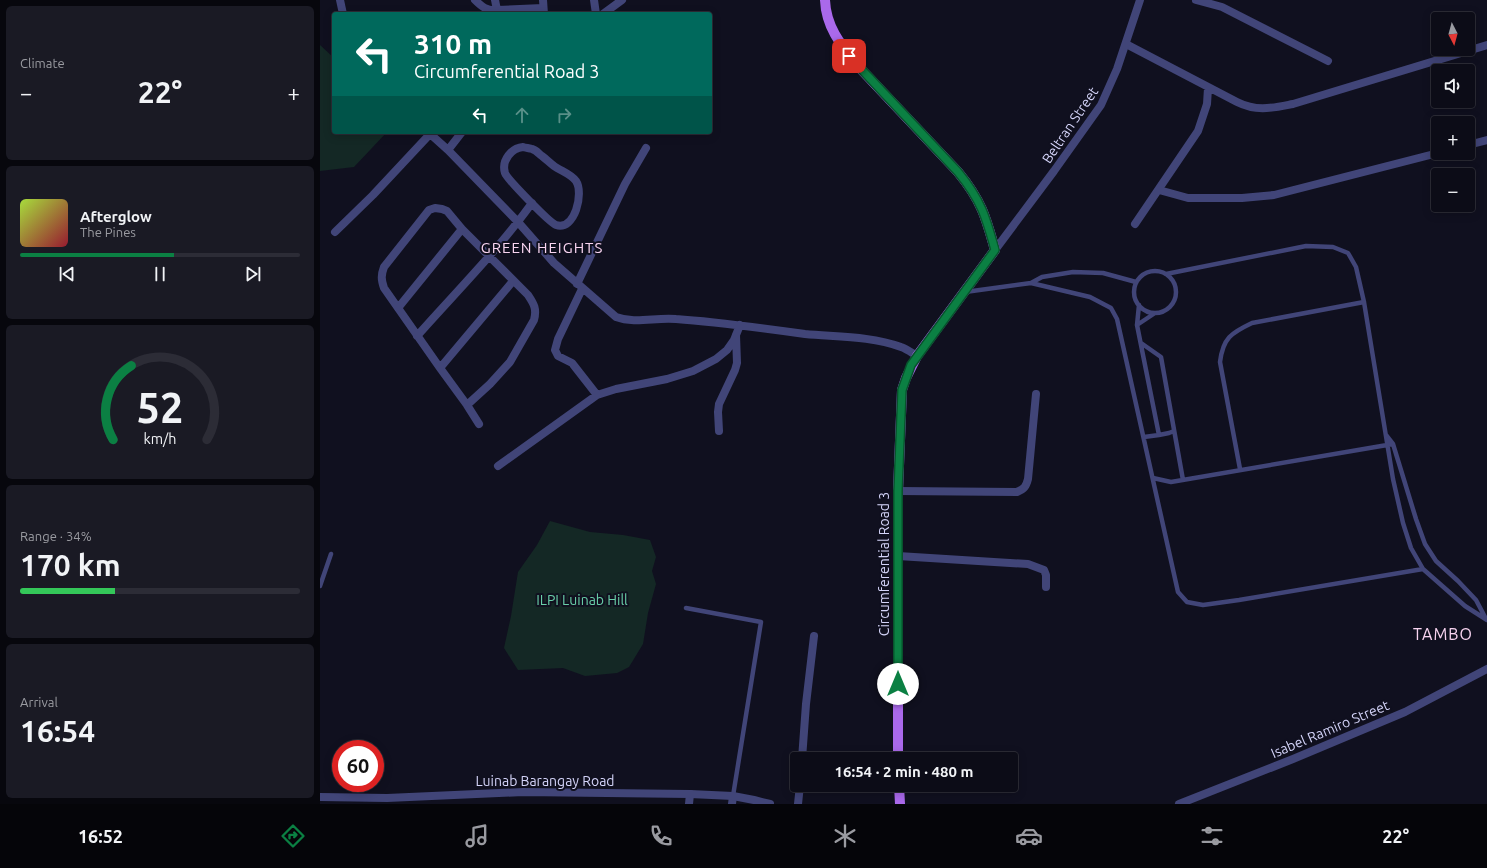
<!DOCTYPE html>
<html lang="en">
<head>
<meta charset="utf-8">
<style>
	:root { --surface:#0c0c17; --page:#1a1a24; --text:#f1f3f6; --muted:#9a9ba1; --line:#2c2c36; --accent:#0b8043 }
	body { margin:0; font-family:Ubuntu,sans-serif; background:var(--page); color:var(--text); height:100vh; display:flex; flex-direction:column; font-size:15px; white-space:nowrap }
	* { box-sizing:border-box; margin:0 }
	p { font-size:13px; color:var(--muted) }
	.icon { flex:none; width:22px; height:22px; fill:none; stroke:currentColor; stroke-width:2; stroke-linecap:round; stroke-linejoin:round }
	.map { position:relative; flex:1; overflow:hidden }
	.drawer { display:flex; flex-direction:column; gap:6px; padding:6px; background:#07070d; width:320px }
	.drawer>* { flex:none }
	.top-card { position:absolute; left:12px; top:12px; width:380px; height:122px; border-radius:4px; box-shadow:0 2px 10px #0003,0 0 0 1px var(--line); background:#00695c; color:#fff; overflow:hidden }
	.needle { width:26px; rotate:174deg }
	.fabs { position:absolute; left:1111px; top:12px; display:grid; gap:8px }
	.fabs a { display:grid; place-items:center; width:44px; height:44px; border-radius:4px; background:var(--surface); box-shadow:0 2px 10px #0003,0 0 0 1px var(--line); font-size:20px }
	.speed { position:absolute; left:12px; top:740px; display:flex; gap:8px; font-size:20px; font-weight:700; text-align:center }
	.speed>* { display:grid; place-content:center; width:52px; height:52px; border-radius:50%; background:var(--surface); box-shadow:0 2px 10px #0003,0 0 0 1px var(--line); line-height:1 }
	.speed .limit { border:6px solid #d22; background:#fff; color:#111 }
	.pin { position:absolute; display:grid; place-items:center; width:34px; height:34px; color:#fff; margin:-17px; border-radius:8px; box-shadow:0 2px 6px #0006 }
	.me { position:absolute; width:44px; margin:-22px; rotate:0deg; stroke-linejoin:round; filter:drop-shadow(0 0 3px #0008) }
	.turn { display:flex; align-items:center; gap:14px; height:84px; padding:0 16px; font-size:18px }
	.turn .icon { width:52px; height:52px; stroke-width:2.5 }
	.turn b { display:block; font-size:28px; line-height:34px }
	.lanes { display:flex; align-items:center; height:38px; padding:0 16px; background:#0003; justify-content:center; gap:20px; direction:ltr }
	.lanes .off { opacity:.35 }
	.big { font-size:30px; font-weight:700; line-height:1.1 }
	.drawer .tile { flex:1; display:flex; flex-direction:column; justify-content:center; gap:6px; min-width:0; padding:0 14px; border-radius:6px; background:var(--page) }
	.drawer .dial { align-items:center; gap:0 }
	.dial svg { height:104px; overflow:visible; fill:none; stroke:var(--line); stroke-width:7; stroke-linecap:round; text-anchor:middle }
	.dial text { fill:var(--text); stroke:none }
	.song { display:flex; align-items:center; gap:12px }
	.cover { width:48px; height:48px; border-radius:6px; background:linear-gradient(135deg,hsl(80 70% 55%),hsl(350 70% 35%)) }
	.played { height:4px; border-radius:2px; background:linear-gradient(90deg,var(--accent) 55%,var(--line) 55%) }
	.keys { display:flex; justify-content:space-around; direction:ltr }
	.heat { display:flex; justify-content:space-between; align-items:center; font-size:22px; direction:ltr }
	.charge { height:6px; border-radius:3px; background:linear-gradient(90deg,#34c759 34%,var(--line) 0) }
	.trip { position:absolute; left:470px; top:752px; width:228px; height:40px; border-radius:4px; background:var(--surface); box-shadow:0 2px 10px #0003,0 0 0 1px var(--line); font-weight:700; line-height:40px; text-align:center }
	.tabs { display:flex; height:64px; justify-content:space-around; align-items:center; background:#050509; color:var(--muted) }
	.tabs .icon { width:28px; height:28px }
	.tabs .selected { color:var(--accent) }
	.tabs b { font-size:18px; color:var(--text) }
	main { display:flex; flex:1; min-height:0 }
	.map>svg:first-child { display:block }
	.green { fill:#142825 }
	.lines { fill:none; stroke-linecap:round; stroke-linejoin:round }
	.service { stroke:#414578; stroke-width:4.5 }
	.minor { stroke:#414578; stroke-width:8 }
	.tertiary { stroke:#414578; stroke-width:8 }
	.primary { stroke:#aa69eb; stroke-width:10 }
	.route-casing { stroke:#07532c; stroke-width:10 }
	.route { stroke:#0b8043; stroke-width:7 }
	.labels { text-anchor:middle; dominant-baseline:central; stroke-width:4; stroke-linejoin:round; paint-order:stroke }
	.street-label { font-size:14px; fill:#d4d4f9; stroke:#10101f }
	.park-label { font-size:14px; fill:#69cfa9; stroke:#10101f }
	.neighbourhood-label { font-size:15px; letter-spacing:1px; fill:#f9d5f1; stroke:#10101f }
	.quarter-label { font-size:16px; letter-spacing:1px; fill:#f9d5f1; stroke:#10101f }
</style>
</head>
<body>
<main>
<section class="drawer">
<div class="tile"><p>Climate</p>
<div class="heat"><a>−</a><b class="big">22°</b><a>+</a></div>
</div>
<div class="tile">
<div class="song"><i class="cover"></i><div><b>Afterglow</b><p>The Pines</p></div></div>
<div class="played"></div>
<div class="keys"><svg class="icon" aria-label="previous" viewBox="0 0 24 24"><path d="M18 5L8 12l10 7zM5 5v14"/></svg><svg class="icon" aria-label="pause" viewBox="0 0 24 24"><path d="M8 5v14M16 5v14"/></svg><svg class="icon" aria-label="next" viewBox="0 0 24 24"><path d="M6 5l10 7-10 7zM19 5v14"/></svg></div>
</div>
<div class="tile dial"><svg viewBox="0 0 100 80">
<path d="M14 69A42 42 0 1 1 86 69"/>
<path d="M14 69A42 42 0 0 1 28 12" stroke="#0b8043"/>
<text x="50" y="56" font-size="32" font-weight="700">52</text>
<text x="50" y="72" font-size="11">km/h</text>
</svg></div>
<div class="tile"><p>Range · 34%</p><b class="big">170 km</b><div class="charge"></div></div>
<div class="tile"><p>Arrival</p><b class="big">16:54</b></div>
</section>
<div class="map">
<svg width="1167" height="804" viewBox="0 0 1167 804">
	<rect width="100%" height="100%" fill="#10101f"/>
	<path class="green" d="M0,45L14,58V132H67L34,167L0,171Z
		M230,521L270,532L303,535L330,540L336,557L332,571L336,584L328,613L323,644L309,667L297,673L265,676L243,668L198,670L184,648L191,616L198,572L217,545Z"/>
	<g class="lines">
		<path class="service" d="M814 292a21 21 0 1 1 42 0a21 21 0 1 1-42 0Z
			M846,274L986,246L1013,247L1028,253L1036,267L1044,302L1073,479L1083,523L1091,548L1103,569L1145,606L1167,620
			M711,283L770,297L791,308L797,319L858,592L867,602L883,605L919,600L1103,569
			M645,292L711,283L722,277L753,272L783,273L816,282
			M819,305L817,325L839,435L824,437
			M817,325L835,313
			M821,343L841,357L863,480
			M839,435L849,433L854,431
			M1066,435L1073,444L1096,519L1105,544L1116,561L1138,581L1156,600L1165,617
			M920,469L900,362C903,338 911,333 932,323L1044,302
			M833,478L851,482L1073,444
			M0,586L11,554
			M366,608L441,622L413,796"/>
		<path class="minor" d="M20,0L23,14
			M155,0C162,7 167,11 177,10
			M175,0L177,10L223,8
			M223,0L224,14
			M274,0L276,14
			M876,0L902,7L1008,61
			M283,14L302,0
			M806,44L917,102C937,112 952,108 973,104L1167,45
			M108,132L128,150L198,222L234,263L296,317C315,324 336,317 356,319C399,322 442,328 485,334C517,337 551,336 581,347C587,349 592,353 597,356
			M1148,145L1167,140
			M203,147C206,148 210,148 212,149C216,150 219,154 222,156C226,159 230,163 234,166C241,171 251,174 256,181C264,193 255,231 236,225C230,223 187,179 185,173C181,160 192,148 203,147Z
			M128,150L142,132
			M839,190L868,198H922L954,195L1118,153
			M815,224L878,131L887,104L888,88
			M15,232L53,195L110,134
			M257,284L305,184L326,148
			M262,289L238,339L235,350L238,356L252,363L277,395
			M78,308L142,229
			M97,336C136,292 178,250 212,203
			M120,368L193,281
			M147,405L170,384L190,362L214,320C217,309 214,304 208,295L142,229L127,211L122,209L115,208L109,210L64,267C61,275 61,279 64,288L120,368L147,405L159,424
			M399,431L398,412L399,404L415,370L417,363L416,335
			M178,466L277,395L296,389L347,379L373,371L396,359L407,350L414,340L420,325
			M578,491L697,492C704,489 706,487 708,479L716,394
			M578,556L708,564L724,570L726,575V587
			M482,759L486,704L494,636
			M369,804L370,794
			M412,804L413,796
			M478,804L480,785"/>
		<path class="tertiary" d="M675,250L734,171L781,105L797,69L820,0
			M0,797L67,798L203,792L370,794L413,796L434,800L450,804
			M859,804L973,759L1085,712L1167,669"/>
		<path class="primary" d="M505,0C506,27 521,45 537,65L638,172C661,200 666,217 675,250L597,356L586,378L582,390L578,491V759
			M579,785L580,804"/>
	</g>
	<g class="lines">
		<defs>
			<path id="route" d="M529,56L638,172C661,200 666,217 675,250L591,365L582,390L578,491V684"/>
		</defs>
		<use href="#route" class="route-casing"/>
		<use href="#route" class="route"/>
	</g>
	<g class="labels">
		<g class="street-label">
			<text transform="translate(750 125) rotate(-56)">Beltran Street</text>
			<text transform="translate(564 564) rotate(-90)">Circumferential Road 3</text>
			<text transform="translate(1010 729) rotate(-23)">Isabel Ramiro Street</text>
			<text x="225" y="781">Luinab Barangay Road</text>
		</g>
		<g class="park-label">
			<text x="262" y="600">ILPI Luinab Hill</text>
		</g>
		<g class="neighbourhood-label">
			<text x="222" y="247">GREEN HEIGHTS</text>
		</g>
		<g class="quarter-label">
			<text x="1123" y="634">TAMBO</text>
		</g>
	</g>
</svg>
<div class="fabs">
<a><svg class="needle" viewBox="-14 -14 28 28"><path d="M0-13l5 13h-10z" fill="#e53935"/><path d="M0 13l5-13h-10z" fill="#9a9ba1"/></svg></a>
<a><svg class="icon" aria-label="sound" viewBox="0 0 24 24"><path d="M4 9h4l5-4v14l-5-4H4zM17 9q2 3 0 6"/></svg></a>
<a>+</a>
<a>−</a>
</div>
<div class="speed"><div class="limit">60</div></div>
<div class="pin" style="left:529px;top:56px;background:#d93025"><svg class="icon" aria-label="arrive" viewBox="0 0 24 24"><path d="M6 21V4h12l-3 4 3 4H6"/></svg></div>
<svg class="me" style="left:578px;top:684px" viewBox="-20 -20 40 40"><circle r="19" fill="#fff"/><path d="M0-13L10 11 0 6-10 11z" fill="#0b8043"/></svg>
<div class="trip">16:54 · 2 min · 480 m</div>
<div class="top-card">
<div class="turn"><svg class="icon" aria-label="left" viewBox="0 0 24 24"><path d="M17 20v-9H6M10 6l-5 5 5 5"/></svg><div><b>310 m</b>Circumferential Road 3</div></div>
<div class="lanes"><svg class="icon" aria-label="left" viewBox="0 0 24 24"><path d="M17 20v-9H6M10 6l-5 5 5 5"/></svg><svg class="icon off" aria-label="ahead" viewBox="0 0 24 24"><path d="M12 20V5M6 11l6-6 6 6"/></svg><svg class="icon off" aria-label="right" viewBox="0 0 24 24"><path d="M7 20v-9h11M14 6l5 5-5 5"/></svg></div>
</div>
</div>
</main>
<nav class="tabs">
<b>16:52</b>
<svg class="icon selected" aria-label="directions" viewBox="0 0 24 24"><path d="M12 3l9 9-9 9-9-9zM9 14v-3h6M13 9l2 2-2 2"/></svg>
<svg class="icon" aria-label="music" viewBox="0 0 24 24"><path d="M9 18V5l10-2v13"/><circle cx="6" cy="18" r="3"/><circle cx="16" cy="16" r="3"/></svg>
<svg class="icon" aria-label="phone" viewBox="0 0 24 24"><path d="M5 4h4l2 5-3 2q2 4 5 5l2-3 5 2v4C11 20 4 13 5 4z"/></svg>
<svg class="icon" aria-label="climate" viewBox="0 0 24 24"><path d="M12 3v18M4 7l16 10M4 17L20 7"/></svg>
<svg class="icon" aria-label="car" viewBox="0 0 24 24"><path d="M5 17H2v-5l4-1 3-4h7l3 4 3 1v5h-3M9 17h6M6 11h13"/><circle cx="7" cy="17" r="2"/><circle cx="17" cy="17" r="2"/></svg>
<svg class="icon" aria-label="filters" viewBox="0 0 24 24"><path d="M4 7h16M4 17h16"/><circle cx="9" cy="7" r="2"/><circle cx="15" cy="17" r="2"/></svg>
<b>22°</b>
</nav>
</body>
</html>
